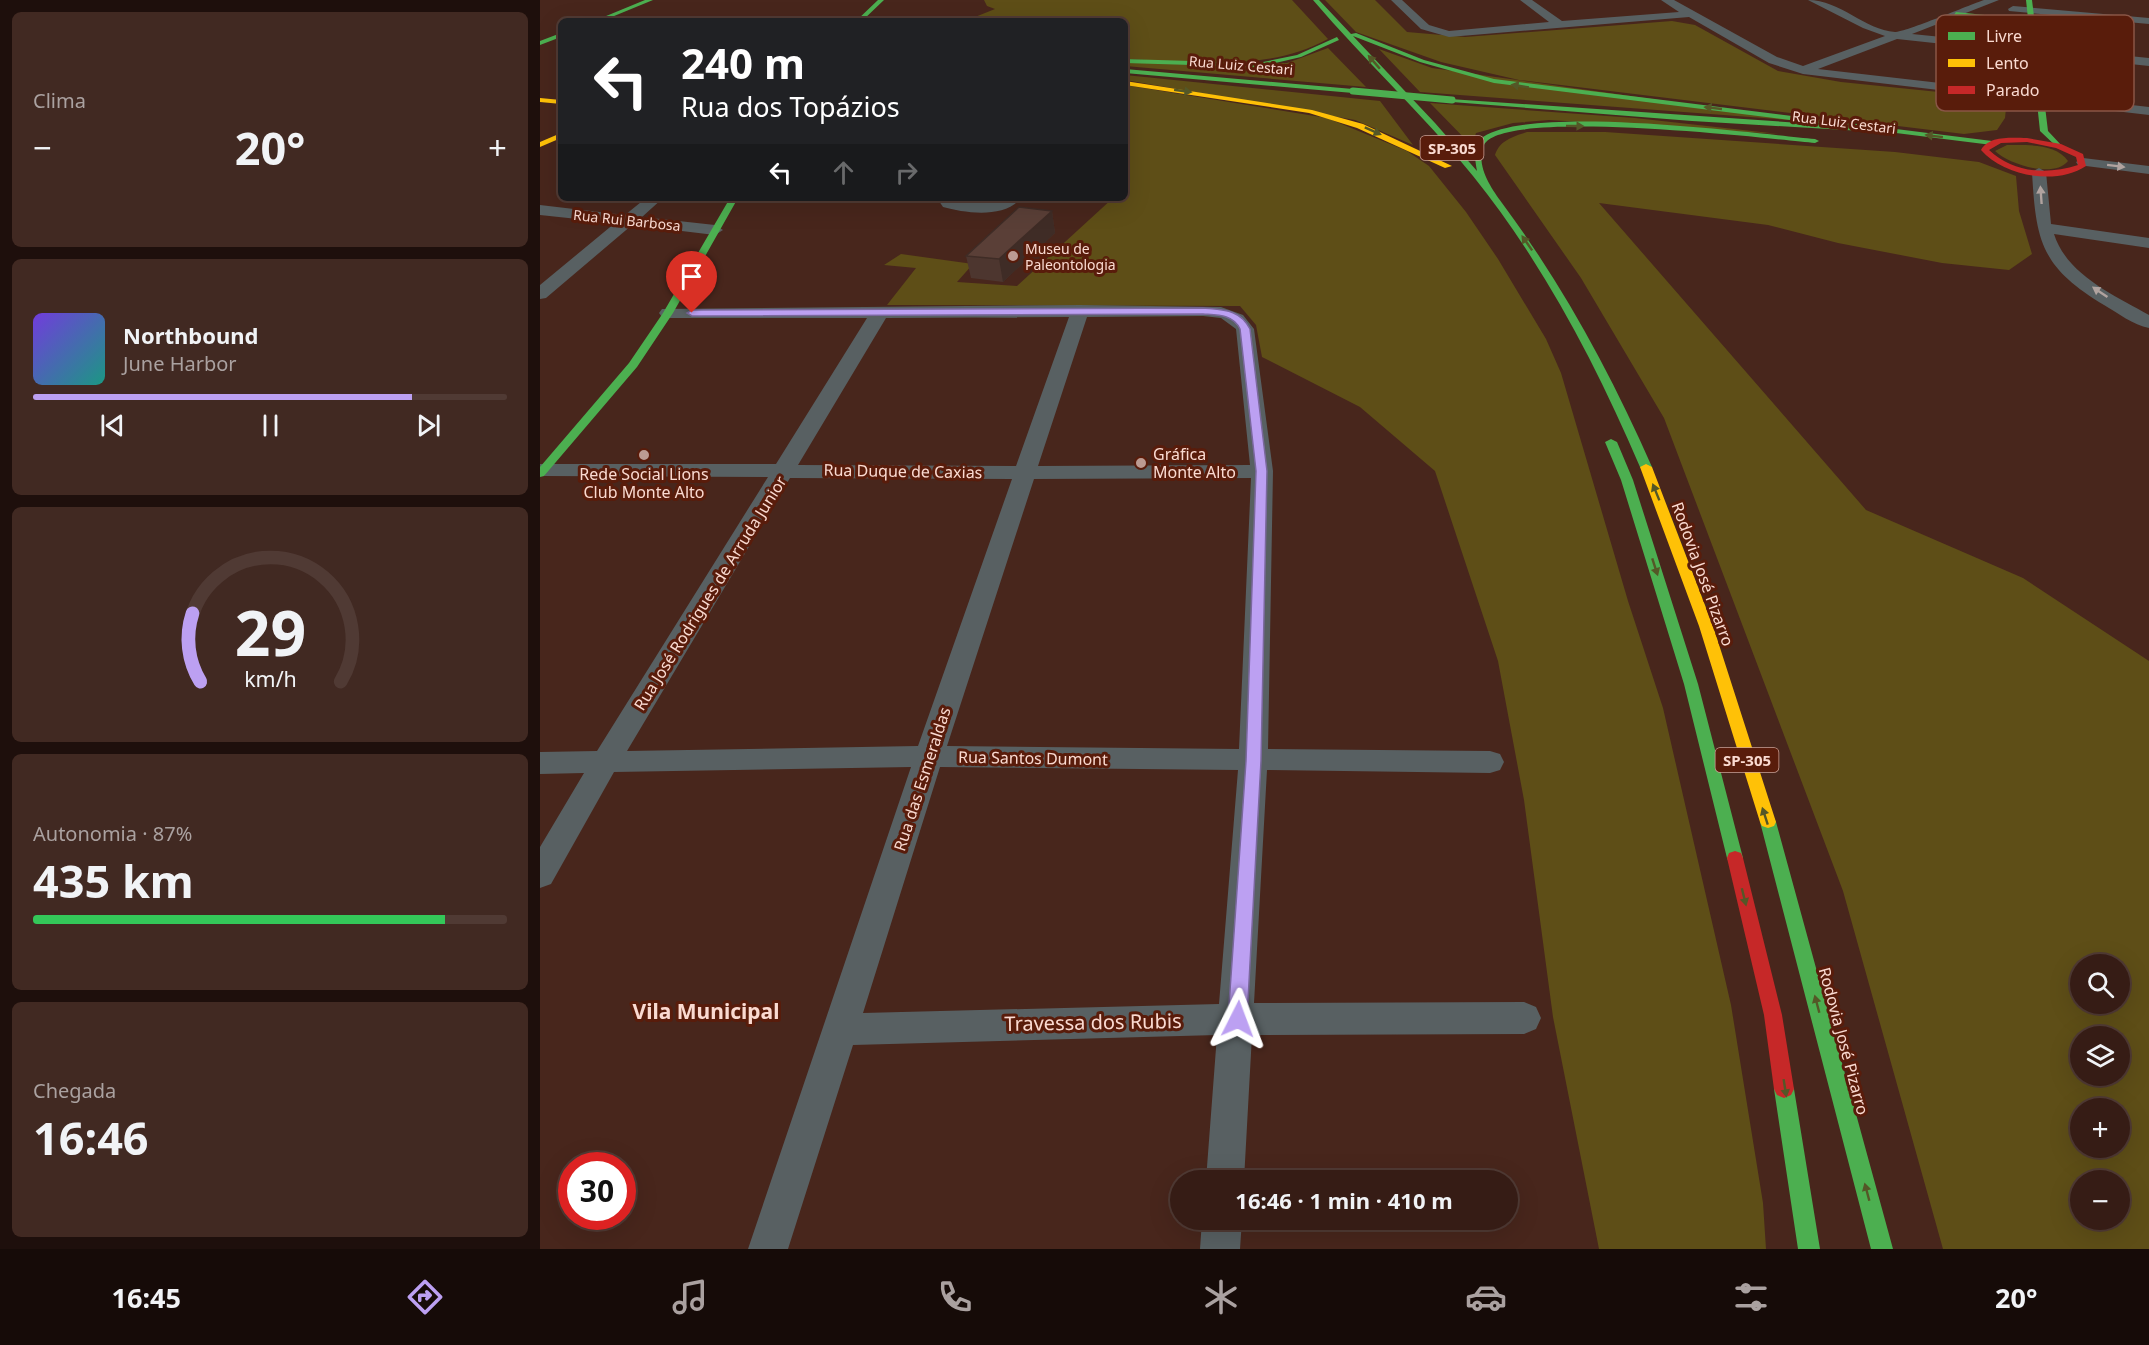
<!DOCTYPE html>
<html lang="pt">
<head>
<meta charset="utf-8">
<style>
	:root { --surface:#361c15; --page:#412922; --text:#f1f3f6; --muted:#aaa1a0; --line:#503a34; --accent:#bca0f2 }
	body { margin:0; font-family:"Noto Sans",sans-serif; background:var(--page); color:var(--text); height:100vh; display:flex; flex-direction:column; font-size:22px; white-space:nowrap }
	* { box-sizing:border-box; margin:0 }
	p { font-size:20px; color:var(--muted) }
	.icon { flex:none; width:33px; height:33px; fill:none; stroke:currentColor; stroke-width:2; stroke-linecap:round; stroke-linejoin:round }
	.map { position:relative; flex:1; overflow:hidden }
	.panel { display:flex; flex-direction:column; gap:12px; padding:12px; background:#1e0f0c; width:540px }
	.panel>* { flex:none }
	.guide { position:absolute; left:18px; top:18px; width:570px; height:183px; border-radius:9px; box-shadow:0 6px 24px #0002,0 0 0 2px var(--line); background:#202124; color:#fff; overflow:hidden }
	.fabs { position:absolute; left:1530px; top:954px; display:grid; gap:12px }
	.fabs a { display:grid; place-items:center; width:60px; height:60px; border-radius:50%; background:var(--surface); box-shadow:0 6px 24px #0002,0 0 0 2px var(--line); font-size:30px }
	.speed { position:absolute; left:18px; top:1152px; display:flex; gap:12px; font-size:30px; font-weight:700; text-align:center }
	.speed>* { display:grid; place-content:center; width:78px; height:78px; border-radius:50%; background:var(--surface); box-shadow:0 6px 24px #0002,0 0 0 2px var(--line); line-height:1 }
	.speed .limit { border:9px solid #d22; background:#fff; color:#111 }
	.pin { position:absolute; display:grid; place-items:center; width:51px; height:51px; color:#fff; margin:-62px -26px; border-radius:50% 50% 50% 0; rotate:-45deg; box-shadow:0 0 6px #0007 }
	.pin .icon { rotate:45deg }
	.me { position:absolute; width:66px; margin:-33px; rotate:3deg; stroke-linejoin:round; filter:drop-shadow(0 0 4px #0008) }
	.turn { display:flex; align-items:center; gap:21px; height:126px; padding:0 24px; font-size:27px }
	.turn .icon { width:78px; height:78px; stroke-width:2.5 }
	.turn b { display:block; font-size:42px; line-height:51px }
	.lanes { display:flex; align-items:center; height:57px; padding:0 24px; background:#0003; justify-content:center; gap:30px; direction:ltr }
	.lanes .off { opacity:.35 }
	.big { font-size:45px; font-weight:700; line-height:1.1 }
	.panel .widget { flex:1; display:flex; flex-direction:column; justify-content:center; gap:9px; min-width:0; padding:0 21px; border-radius:9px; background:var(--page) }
	.panel .dial { align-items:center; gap:0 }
	.dial svg { height:156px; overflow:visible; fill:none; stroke:var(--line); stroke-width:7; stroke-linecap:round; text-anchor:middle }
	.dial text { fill:var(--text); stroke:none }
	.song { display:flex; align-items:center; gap:18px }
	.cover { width:72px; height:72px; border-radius:9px; background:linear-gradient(135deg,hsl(260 70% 55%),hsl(170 70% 35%)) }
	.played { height:6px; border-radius:3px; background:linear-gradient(90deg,var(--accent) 80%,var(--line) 80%) }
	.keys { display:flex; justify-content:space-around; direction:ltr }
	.heat { display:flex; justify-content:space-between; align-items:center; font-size:33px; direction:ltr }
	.charge { height:9px; border-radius:4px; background:linear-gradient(90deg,#34c759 87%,var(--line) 0) }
	.trip { position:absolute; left:630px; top:1170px; width:348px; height:60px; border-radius:30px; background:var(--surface); box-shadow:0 6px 24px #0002,0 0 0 2px var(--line); font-weight:700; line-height:60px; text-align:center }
	.dock { display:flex; height:96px; justify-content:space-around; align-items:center; background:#160b08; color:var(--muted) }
	.dock .icon { width:42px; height:42px }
	.dock .on { color:var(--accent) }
	.dock b { font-size:27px; color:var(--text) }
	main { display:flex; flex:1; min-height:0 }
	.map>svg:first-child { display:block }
	.green { fill:#5e4e17; fill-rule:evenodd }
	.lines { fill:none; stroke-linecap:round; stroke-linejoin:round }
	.street { fill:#586062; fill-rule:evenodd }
	.fast { fill:#4caf50; fill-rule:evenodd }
	.slow { fill:#ffc107; fill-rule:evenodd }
	.jam { fill:#c62828; fill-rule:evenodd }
	.fast-bridge { stroke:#4caf50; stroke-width:7 }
	.wall { fill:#4d362f }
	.shaded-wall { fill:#3f2c26 }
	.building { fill:#5a3f37; stroke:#3f2c26; stroke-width:1.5 }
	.oneway { fill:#545727 }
	.oneway2 { fill:#b1a39f }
	.route { fill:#bca0f2; stroke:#7a689d; stroke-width:1.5 }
	.poi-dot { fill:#bc9b92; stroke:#591c0b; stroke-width:2 }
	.labels { text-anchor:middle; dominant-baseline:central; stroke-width:6; stroke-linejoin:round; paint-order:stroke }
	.far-street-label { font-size:14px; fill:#fadad1; stroke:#591c0b }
	.far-poi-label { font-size:14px; fill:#fadad1; stroke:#591c0b; text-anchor:start }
	.shield { fill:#591c0b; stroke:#caa196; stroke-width:1.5 }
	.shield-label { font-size:15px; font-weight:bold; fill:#fadad1 }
	.poi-label { font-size:16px; fill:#fadad1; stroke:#591c0b; text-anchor:start }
	.street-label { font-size:16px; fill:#fadad1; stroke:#591c0b }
	.near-street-label { font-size:20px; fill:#fadad1; stroke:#591c0b }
	.near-neighbourhood-label { font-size:21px; font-weight:bold; fill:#fadad1; stroke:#591c0b }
	.key { fill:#591c0b; stroke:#895546; stroke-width:1.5 }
	.key-label { font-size:16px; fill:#fadad1 }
</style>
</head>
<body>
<main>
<section class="panel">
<div class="widget"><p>Clima</p>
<div class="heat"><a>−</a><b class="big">20°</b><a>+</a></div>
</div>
<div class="widget">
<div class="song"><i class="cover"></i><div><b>Northbound</b><p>June Harbor</p></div></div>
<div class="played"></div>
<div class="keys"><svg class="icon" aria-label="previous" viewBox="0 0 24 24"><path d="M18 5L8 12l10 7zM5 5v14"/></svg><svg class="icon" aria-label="pause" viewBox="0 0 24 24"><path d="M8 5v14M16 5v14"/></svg><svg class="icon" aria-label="next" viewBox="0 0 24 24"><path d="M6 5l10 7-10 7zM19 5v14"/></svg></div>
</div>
<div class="widget dial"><svg viewBox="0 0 100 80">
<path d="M14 69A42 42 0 1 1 86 69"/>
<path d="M14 69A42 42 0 0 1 10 34" stroke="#bca0f2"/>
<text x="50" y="56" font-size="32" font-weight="700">29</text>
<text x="50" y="72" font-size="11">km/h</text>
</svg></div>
<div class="widget"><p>Autonomia · 87%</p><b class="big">435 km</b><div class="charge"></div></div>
<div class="widget"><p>Chegada</p><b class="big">16:46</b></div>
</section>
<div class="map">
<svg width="1609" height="1249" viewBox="0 0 1609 1249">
	<rect width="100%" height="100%" fill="#48261c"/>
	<path class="green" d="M444,0H752L788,39C726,73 652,61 585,59V21H425L455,9L447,6Z
		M785,0H835L867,32L925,37L1132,21L1155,25L1238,71L1301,82L1467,99L1465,118L1457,130L1424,134L979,80L901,62L816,32Z
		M788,48L826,87L585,66V63H747Z
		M839,49L892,68L1275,122L880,92Z
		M585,75L840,101L873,145L815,120L585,80Z
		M585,85L787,118L867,151L889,166L926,212L958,259L1006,339L1021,373L1088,601L1123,708L1191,1005L1223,1203L1226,1249H1059L1013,1017L984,800L958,661L895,471L820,407L722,357L716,325L700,306L347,305L376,268L344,265L361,254L433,264L417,282L477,286L573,198H585Z
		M890,103L1095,118L1239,134L1009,120L973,123L936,133L932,146Z
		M987,132H1065L1355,152L1439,162L1476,176L1479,211L1492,254L1469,270L1402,263L1298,243L1228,225L1059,203L1326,510L1483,578L1609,661V1249H1403L1303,891L1124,418L1041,278L955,155C960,140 973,137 987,132ZM1540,964H1580V1004H1540ZM1540,1036H1580V1076H1540ZM1540,1108H1580V1148H1540ZM1540,1180H1580V1220H1540Z
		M1467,145C1485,145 1516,143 1528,161C1514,179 1468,164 1455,151Z"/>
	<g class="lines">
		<path class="street" d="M851,0H862L889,25L909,31L1009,22L980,0H992L1022,21L1139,12L1121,0H1134L1237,57L1263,66L1345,36L1323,28L1268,0C1300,0 1325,30 1355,32C1366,32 1429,5 1444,0H1459L1372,34L1609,58V66L1357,39L1278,69L1609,107V115L1263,74L1229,63L1149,17L909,37L881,29Z
			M1473,6L1609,18V24L1469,11L1468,9Z
			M1543,158L1609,166V174L1538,165L1536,162Z
			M1499,168L1506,172L1511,224L1609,238V248L1514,234C1527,275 1574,295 1609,315V328C1593,325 1578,313 1564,305C1501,267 1496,242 1492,172Z
			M106,198H123L102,217L175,225L183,230L175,235L92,225L6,298L0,299V285L75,223L0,215V205L85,215Z
			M397,198L442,203L461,198H481C464,219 425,213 403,207Z
			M540,305L681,307L703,315L714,329L733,471L728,749L950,751L960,754L964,762L960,770L950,773L727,770L714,1003L984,1002L996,1007L1001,1018L996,1029L984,1034L712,1035L704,1180H666L677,1035L313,1045L248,1249H208L371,767L74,772L11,884L0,888V847L44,773L0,774V752L57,751L228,477L5,476L0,474V464H236L327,318H128L122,317L119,313L122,309ZM663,316L681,318L696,329L710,465L498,466L547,317ZM529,317L476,466L258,465L346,318ZM250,478L472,479L378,746L87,751ZM711,478L699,749L407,746L494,479ZM400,767L698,770L679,1004L323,1013Z
			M662,1220H702L700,1249H660Z"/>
		<path class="fast" d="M105,0H113L62,21H54Z
			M338,0H344L322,21H316Z
			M773,0H779L811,34L816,33L884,60L954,79L1452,141L1456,143L1452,145L1356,133L1152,121L912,102L910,99L1290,125L954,83L880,62L813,36L895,123L937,171C935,160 932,144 943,137C993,104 1210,133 1275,139L1279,141L1275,143C1230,139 962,107 944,145C935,165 951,188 962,203C1023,285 1071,374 1112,467L1106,470L1100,467C1056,364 1003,263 933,176C883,114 824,60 773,0Z
			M1486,0H1492L1508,131L1522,146L1518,148L1500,131Z
			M1416,12L1473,18L1476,20L1473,22L1414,15Z
			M21,33V37L0,45V41Z
			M797,37L799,40L761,57L718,67L585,63V59L718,63L757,55Z
			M585,69L813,89L816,91L813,93L585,73Z
			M190,198H198L133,313L97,367L4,476L0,477V467L89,363L123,313Z
			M1071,439L1077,442L1093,480L1158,684L1203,858L1201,863L1195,865L1189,863L1187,858L1144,684L1081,480L1065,442Z
			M1228,816L1234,818L1236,822L1353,1249H1331L1220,822L1222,818Z
			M1244,1080L1251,1083L1254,1089L1280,1249H1258L1234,1089L1237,1083Z"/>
		<path class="slow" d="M585,81L772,110L823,124L912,166L905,168L817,128L769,113L585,85Z
			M0,98L21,100V104L0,102Z
			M21,133V138L0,147V142Z
			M1106,464L1112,467L1173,626L1236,822L1234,826L1228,828L1222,826L1220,822L1159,626L1100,467Z"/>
		<path class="jam" d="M1487,138L1521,144L1543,154L1546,166C1516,186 1464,176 1441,150C1449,135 1473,138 1487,138ZM1487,142L1516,148L1536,157L1538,165C1507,175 1473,173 1449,150L1461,143Z
			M1195,851L1201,853L1203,858L1242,1015L1254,1089L1251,1095L1244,1098L1237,1095L1234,1089L1224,1015L1187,858L1189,853Z"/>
		<path class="fast-bridge" d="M813,91L912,100"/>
	</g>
	<path class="wall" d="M512,211L515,233L463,282L431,278L426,256Z"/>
	<path class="shaded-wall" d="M512,211L515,233L463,282L459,259Z"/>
	<path class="building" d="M479,207L512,211L459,259L426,256Z"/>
	<defs><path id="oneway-solid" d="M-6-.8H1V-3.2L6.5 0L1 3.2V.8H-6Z" transform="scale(1.5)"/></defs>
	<g class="oneway">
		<use href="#oneway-solid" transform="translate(834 62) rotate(-131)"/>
		<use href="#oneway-solid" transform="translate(980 86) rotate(-171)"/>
		<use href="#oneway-solid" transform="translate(643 91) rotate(8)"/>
		<use href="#oneway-solid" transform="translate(1173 108) rotate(-174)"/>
		<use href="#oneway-solid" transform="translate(1035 126) rotate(1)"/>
		<use href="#oneway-solid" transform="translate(833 131) rotate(24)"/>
		<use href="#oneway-solid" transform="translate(1394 136) rotate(-173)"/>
		<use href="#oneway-solid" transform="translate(987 243) rotate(-125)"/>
		<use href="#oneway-solid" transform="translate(1116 492) rotate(-112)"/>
		<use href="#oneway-solid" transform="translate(1115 567) rotate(72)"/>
		<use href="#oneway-solid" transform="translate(1225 816) rotate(-108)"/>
		<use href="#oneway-solid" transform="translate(1204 897) rotate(76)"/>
		<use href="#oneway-solid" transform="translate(1277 1004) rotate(-105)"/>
		<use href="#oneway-solid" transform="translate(1245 1088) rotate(81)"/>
		<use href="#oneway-solid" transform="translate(1327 1192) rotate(-105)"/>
	</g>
	<g class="oneway2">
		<use href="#oneway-solid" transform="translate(1576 166) rotate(7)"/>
		<use href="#oneway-solid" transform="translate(1501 195) rotate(-94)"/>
		<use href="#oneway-solid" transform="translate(1560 292) rotate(-146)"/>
	</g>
	<path class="route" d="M663,308C683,310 700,309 710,329L727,471L721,761L707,1019L704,1025L698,1027L691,1025L688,1019L706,761L716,471L700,329C693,314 677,315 663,314L152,316L147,313L152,310Z"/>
	<g class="poi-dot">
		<circle cx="473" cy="256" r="6"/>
		<circle cx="104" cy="455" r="6"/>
		<circle cx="601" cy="463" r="6"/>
	</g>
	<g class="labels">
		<g class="far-street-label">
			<text transform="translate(701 65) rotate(5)">Rua Luiz Cestari</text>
			<text transform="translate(1304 122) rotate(7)">Rua Luiz Cestari</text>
			<text transform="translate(87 220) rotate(6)">Rua Rui Barbosa</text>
		</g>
		<g class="far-poi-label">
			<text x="485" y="248">Museu de<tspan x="485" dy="16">Paleontologia</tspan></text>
		</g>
		<g class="shield">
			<rect x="880.5" y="136" width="63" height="24" rx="4.5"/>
			<rect x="1175.5" y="748" width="63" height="24" rx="4.5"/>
		</g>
		<g class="shield-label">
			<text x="912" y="148">SP-305</text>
			<text x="1207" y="760">SP-305</text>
		</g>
		<g class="poi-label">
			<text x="613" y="454">Gráfica<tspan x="613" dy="18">Monte Alto</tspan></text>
			<text x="104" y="474" text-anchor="middle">Rede Social Lions<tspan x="104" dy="18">Club Monte Alto</tspan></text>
		</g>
		<g class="street-label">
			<text transform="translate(363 471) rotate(1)">Rua Duque de Caxias</text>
			<text transform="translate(1163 574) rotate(70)">Rodovia José Pizarro</text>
			<text transform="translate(170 593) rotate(-58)">Rua José Rodrigues de Arruda Junior</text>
			<text transform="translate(493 758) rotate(1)">Rua Santos Dumont</text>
			<text transform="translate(382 779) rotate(-72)">Rua das Esmeraldas</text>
			<text transform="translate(1304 1041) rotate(75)">Rodovia José Pizarro</text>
		</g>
		<g class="near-street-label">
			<text transform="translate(553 1022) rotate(-1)">Travessa dos Rubis</text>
		</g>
		<g class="near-neighbourhood-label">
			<text x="166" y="1011">Vila Municipal</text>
		</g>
	</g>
	<rect x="1396" y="15" width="198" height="96" rx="9" class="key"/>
	<rect x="1408" y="32" width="27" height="8" fill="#4caf50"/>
	<rect x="1408" y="59" width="27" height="8" fill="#ffc107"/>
	<rect x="1408" y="86" width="27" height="8" fill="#c62828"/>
	<g class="key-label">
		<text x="1446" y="42">Livre</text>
		<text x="1446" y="69">Lento</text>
		<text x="1446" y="96">Parado</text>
	</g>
</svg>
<div class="fabs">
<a><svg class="icon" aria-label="search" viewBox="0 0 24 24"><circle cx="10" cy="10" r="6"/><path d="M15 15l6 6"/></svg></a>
<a><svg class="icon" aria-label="layers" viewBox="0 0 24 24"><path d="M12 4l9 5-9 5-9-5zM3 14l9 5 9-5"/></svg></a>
<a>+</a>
<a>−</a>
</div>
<div class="speed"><div class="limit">30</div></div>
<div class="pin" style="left:152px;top:313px;background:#d93025"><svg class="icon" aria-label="arrive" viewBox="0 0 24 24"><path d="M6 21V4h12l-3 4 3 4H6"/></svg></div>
<svg class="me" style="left:698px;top:1019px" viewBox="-20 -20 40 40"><path d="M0-17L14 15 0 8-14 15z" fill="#bca0f2" stroke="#fff" stroke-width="4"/></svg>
<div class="trip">16:46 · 1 min · 410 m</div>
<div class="guide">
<div class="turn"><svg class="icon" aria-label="left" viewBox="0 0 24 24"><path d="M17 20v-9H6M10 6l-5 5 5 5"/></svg><div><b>240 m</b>Rua dos Topázios</div></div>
<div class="lanes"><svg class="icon" aria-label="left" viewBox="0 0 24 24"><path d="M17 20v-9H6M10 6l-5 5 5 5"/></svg><svg class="icon off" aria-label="ahead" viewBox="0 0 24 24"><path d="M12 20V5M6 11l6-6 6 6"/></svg><svg class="icon off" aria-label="right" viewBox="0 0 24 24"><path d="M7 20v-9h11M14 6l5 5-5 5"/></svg></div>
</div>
</div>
</main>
<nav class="dock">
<b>16:45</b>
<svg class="icon on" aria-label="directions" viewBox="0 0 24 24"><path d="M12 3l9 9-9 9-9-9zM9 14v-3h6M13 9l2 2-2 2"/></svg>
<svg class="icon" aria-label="music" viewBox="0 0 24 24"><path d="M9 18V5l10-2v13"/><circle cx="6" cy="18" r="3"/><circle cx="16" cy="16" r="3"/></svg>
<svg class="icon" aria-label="phone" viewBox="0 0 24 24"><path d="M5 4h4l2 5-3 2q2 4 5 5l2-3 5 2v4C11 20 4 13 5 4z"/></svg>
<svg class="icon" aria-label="climate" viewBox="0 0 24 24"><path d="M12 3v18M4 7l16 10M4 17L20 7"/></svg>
<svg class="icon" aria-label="car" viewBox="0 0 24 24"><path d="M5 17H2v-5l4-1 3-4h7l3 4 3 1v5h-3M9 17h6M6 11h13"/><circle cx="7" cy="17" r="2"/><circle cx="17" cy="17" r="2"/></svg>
<svg class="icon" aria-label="filters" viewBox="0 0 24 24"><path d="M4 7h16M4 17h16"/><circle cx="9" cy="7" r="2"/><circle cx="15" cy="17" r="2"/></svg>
<b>20°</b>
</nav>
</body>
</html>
